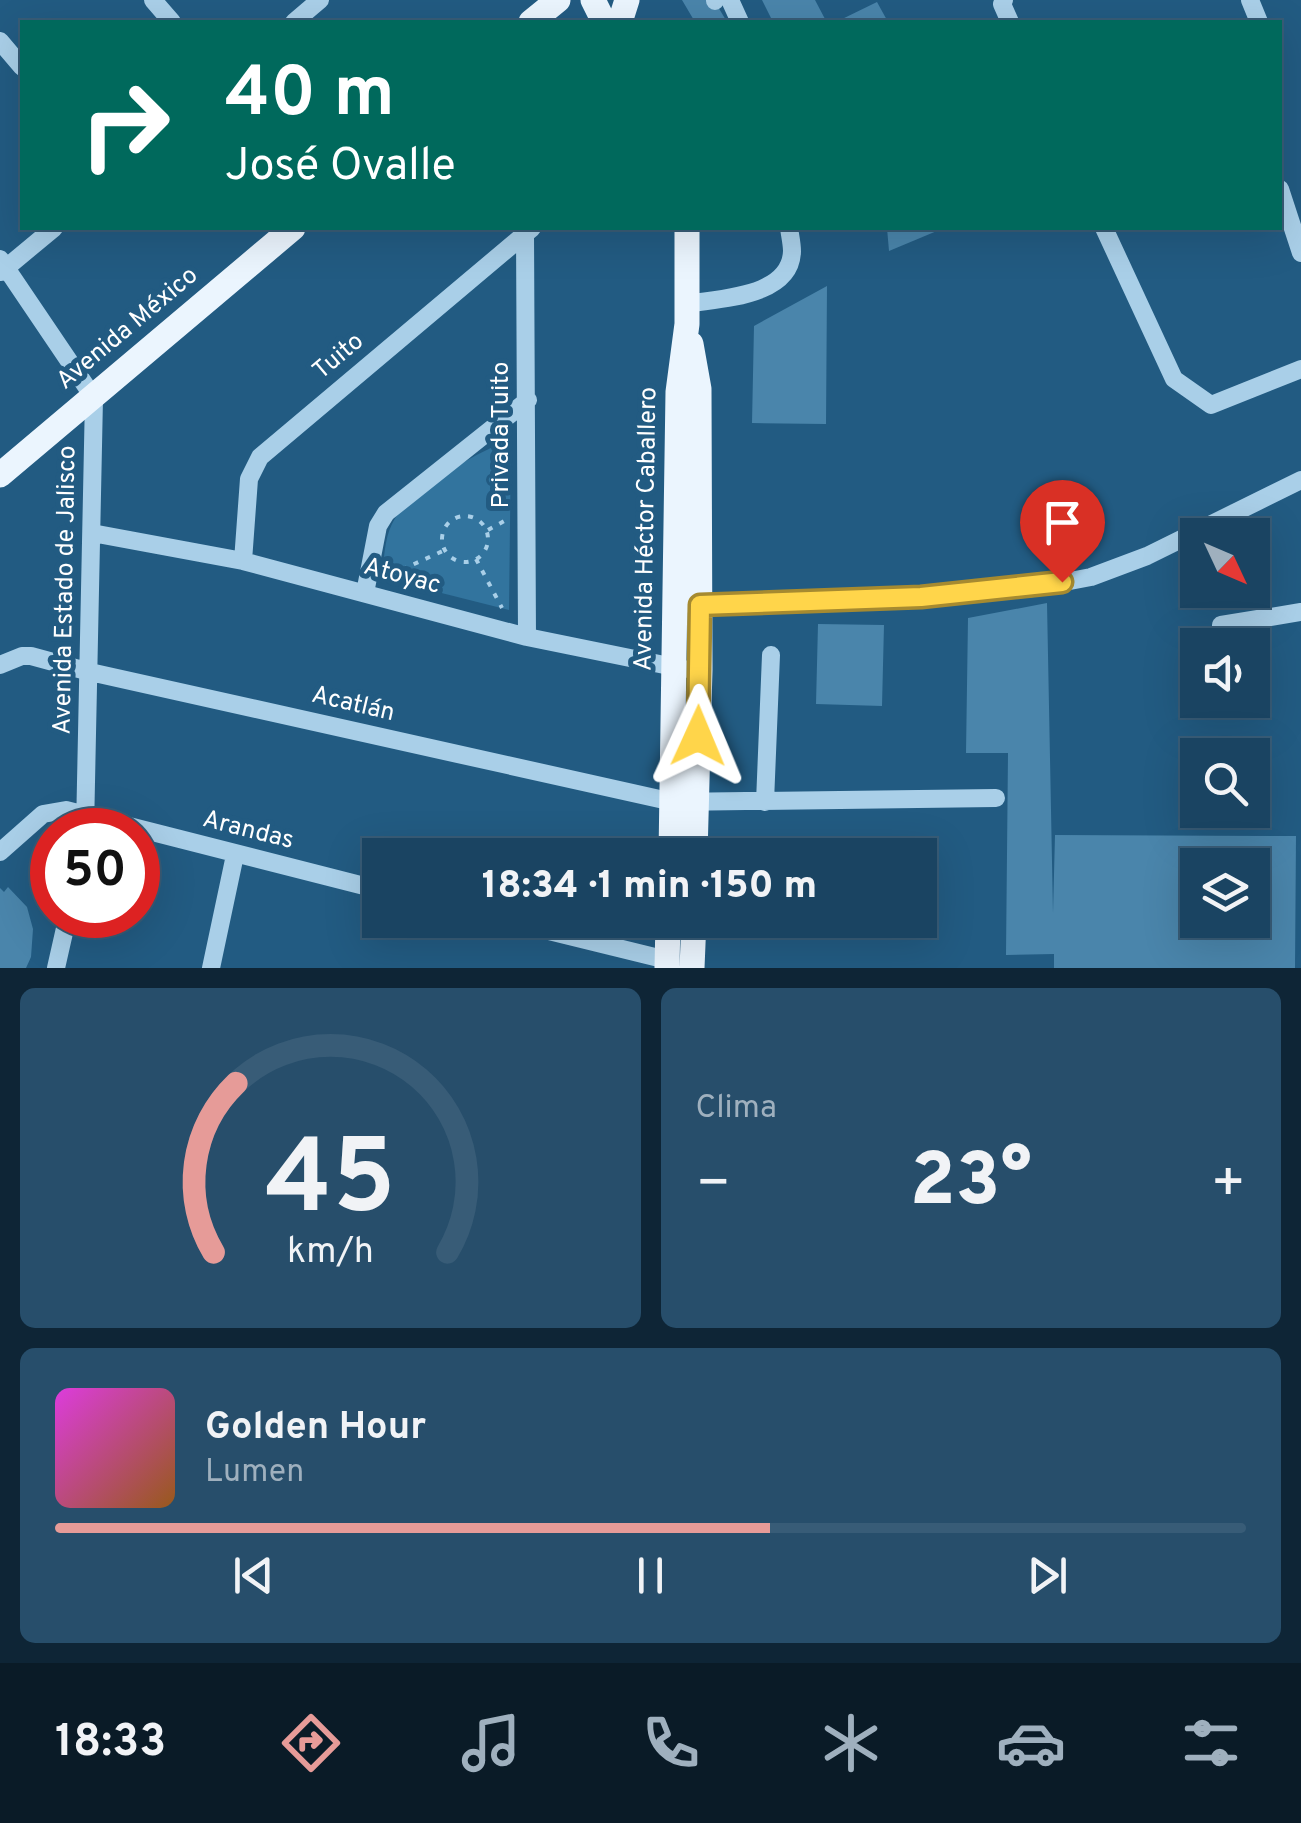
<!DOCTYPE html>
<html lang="es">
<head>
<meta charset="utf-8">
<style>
	:root { --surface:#1a4462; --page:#274e6b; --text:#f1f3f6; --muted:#9fb0be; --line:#385c77; --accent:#e69b98 }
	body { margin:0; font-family:Overpass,sans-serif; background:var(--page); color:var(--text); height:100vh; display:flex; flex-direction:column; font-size:38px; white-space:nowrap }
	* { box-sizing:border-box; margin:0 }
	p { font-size:32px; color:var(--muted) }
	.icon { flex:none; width:55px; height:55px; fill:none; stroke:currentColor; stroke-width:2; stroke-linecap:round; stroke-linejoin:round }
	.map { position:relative; height:968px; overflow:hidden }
	.side { display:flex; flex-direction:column; gap:20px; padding:20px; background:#0e2536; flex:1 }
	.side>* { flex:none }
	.banner { position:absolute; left:20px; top:20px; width:1262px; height:210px; border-radius:0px; box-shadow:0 10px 40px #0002,0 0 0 2px var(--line); background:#00695c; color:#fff; overflow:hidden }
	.needle { width:65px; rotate:134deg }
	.tools { position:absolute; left:1180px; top:518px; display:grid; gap:20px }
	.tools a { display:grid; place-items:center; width:90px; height:90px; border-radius:0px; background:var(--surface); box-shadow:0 10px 40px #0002,0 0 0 2px var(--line); font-size:50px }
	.speed { position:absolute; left:30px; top:808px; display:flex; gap:20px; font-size:50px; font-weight:700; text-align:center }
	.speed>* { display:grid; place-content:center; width:130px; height:130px; border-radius:50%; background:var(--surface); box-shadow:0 10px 40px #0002,0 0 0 2px var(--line); line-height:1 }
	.speed .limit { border:15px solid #d22; background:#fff; color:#111 }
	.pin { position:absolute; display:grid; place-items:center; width:85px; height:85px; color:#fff; margin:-102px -42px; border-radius:50% 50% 50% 0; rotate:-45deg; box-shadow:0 0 10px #0007 }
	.pin .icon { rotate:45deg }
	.me { position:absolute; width:110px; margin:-55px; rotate:1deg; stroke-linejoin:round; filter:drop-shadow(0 0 8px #0008) }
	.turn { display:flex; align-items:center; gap:35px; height:210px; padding:0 40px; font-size:45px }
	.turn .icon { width:130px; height:130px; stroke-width:2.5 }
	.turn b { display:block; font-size:70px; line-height:85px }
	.big { font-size:75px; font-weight:800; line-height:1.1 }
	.side .card { flex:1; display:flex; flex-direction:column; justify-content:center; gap:15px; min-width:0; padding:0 35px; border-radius:15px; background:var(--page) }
	.side .dial { align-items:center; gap:0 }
	.dial svg { height:260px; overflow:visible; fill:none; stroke:var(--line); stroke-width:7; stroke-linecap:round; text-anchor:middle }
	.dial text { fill:var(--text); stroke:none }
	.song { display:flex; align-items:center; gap:30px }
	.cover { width:120px; height:120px; border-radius:15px; background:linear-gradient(135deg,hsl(300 70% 55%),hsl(30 70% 35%)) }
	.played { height:10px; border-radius:5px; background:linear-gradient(90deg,var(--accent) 60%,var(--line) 60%) }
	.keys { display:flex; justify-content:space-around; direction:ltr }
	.heat { display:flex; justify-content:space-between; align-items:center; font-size:55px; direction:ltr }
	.side .tiles { flex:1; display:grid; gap:20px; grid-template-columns:1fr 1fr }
	.card:last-child { grid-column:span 2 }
	.trip { position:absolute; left:362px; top:838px; width:575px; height:100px; border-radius:0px; background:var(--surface); box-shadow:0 10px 40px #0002,0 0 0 2px var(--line); font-weight:800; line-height:100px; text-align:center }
	.menu { display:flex; height:160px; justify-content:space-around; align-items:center; background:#0a1b27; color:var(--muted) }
	.menu .icon { width:70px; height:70px }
	.menu .current { color:var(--accent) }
	.menu b { font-size:45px; color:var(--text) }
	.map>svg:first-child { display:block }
	.green { fill:#32749e }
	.building { fill:#4a85ab; fill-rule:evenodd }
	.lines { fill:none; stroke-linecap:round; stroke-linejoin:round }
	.path { stroke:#a9cfe8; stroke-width:4; stroke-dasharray:5 8; stroke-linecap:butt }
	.minor { stroke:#a9cfe8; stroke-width:18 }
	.major { stroke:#ebf5fe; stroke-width:25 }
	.route-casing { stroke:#a68a30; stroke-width:25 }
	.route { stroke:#ffd54a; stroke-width:18 }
	.labels { text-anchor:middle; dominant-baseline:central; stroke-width:10; stroke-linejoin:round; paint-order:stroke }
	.street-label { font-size:25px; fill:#fff; stroke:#225b82 }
</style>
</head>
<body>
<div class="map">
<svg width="1301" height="968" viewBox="0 0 1301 968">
	<rect width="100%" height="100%" fill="#225b82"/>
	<path class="green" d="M511,439L509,610L382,578C384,561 384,540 392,524C409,488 475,454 511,439Z"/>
	<path class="building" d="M682,0H714L727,22H695Z
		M762,0H815L825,19L818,22H773Z
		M877,2L888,22H836Z
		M887,228H944L889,251Z
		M827,286L826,424L752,423L754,326Z
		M1047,603L1053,913L1055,835L1296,836L1295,968H1054V954L1006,955L1008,753H966L968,618ZM1198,865H1252V920H1198Z
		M818,624L884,625L882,706L816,704Z
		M8,887L27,907L33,929L31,957L26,968H0V888L4,892Z"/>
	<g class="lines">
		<path class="path" d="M442 539a23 23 0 1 1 46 0a23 23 0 1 1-46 0Z
			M488,530L506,520
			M476,559L502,608
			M390,575L445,550"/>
		<path class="minor" d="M153,0L172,22
			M730,0L740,22
			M1004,0L1002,4L1010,22
			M1250,0L1259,22
			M715,1V0
			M294,22L320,0
			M0,41L22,67
			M1280,189L1301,253
			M1104,228L1174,379L1211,405L1301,369
			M525,233L527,637
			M0,259L94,398L85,830
			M1,272L54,228
			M687,304C720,298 791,297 792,251C792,244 790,235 789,228
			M92,533L243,561L527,637L684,669
			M243,561L249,479L260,457L532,228
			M365,593L378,526L386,513L528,400
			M690,604L921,597L1033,588L1091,577L1147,556L1301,480
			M1221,625L1301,612
			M0,665L22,656H31L90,672L673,802L996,798
			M765,802L771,655
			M0,852L43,814L66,810L380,890
			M504,920L667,960
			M56,968L68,915
			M211,968L235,855"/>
		<path class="major" d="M593,0L604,22
			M531,22L558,0
			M620,22L627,0
			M691,344L699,389L700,669L695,855
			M0,475L293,228
			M671,855L678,392L687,324V228
			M667,968L668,920
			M692,968L694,920"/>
	</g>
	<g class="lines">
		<defs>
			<path id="route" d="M698,736L700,605L921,597L1062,582"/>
		</defs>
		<use href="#route" class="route-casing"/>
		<use href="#route" class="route"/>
	</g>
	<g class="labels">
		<g class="street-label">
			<text transform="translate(128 329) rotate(-40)">Avenida México</text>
			<text transform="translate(339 357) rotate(-40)">Tuito</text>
			<text transform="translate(502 435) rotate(-90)">Privada Tuito</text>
			<text transform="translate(647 529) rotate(-89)">Avenida Héctor Caballero</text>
			<text transform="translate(402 577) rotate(15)">Atoyac</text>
			<text transform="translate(66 590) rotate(-89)">Avenida Estado de Jalisco</text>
			<text transform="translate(353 705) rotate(13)">Acatlán</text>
			<text transform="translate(248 831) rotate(14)">Arandas</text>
		</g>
	</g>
</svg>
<div class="tools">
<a><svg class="needle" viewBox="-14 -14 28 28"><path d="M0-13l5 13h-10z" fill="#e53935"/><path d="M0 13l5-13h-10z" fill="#9fb0be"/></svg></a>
<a><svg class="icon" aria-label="sound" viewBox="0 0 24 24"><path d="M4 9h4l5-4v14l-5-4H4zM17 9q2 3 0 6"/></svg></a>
<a><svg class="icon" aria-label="search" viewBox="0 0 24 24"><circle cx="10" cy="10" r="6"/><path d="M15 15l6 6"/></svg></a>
<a><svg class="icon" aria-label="layers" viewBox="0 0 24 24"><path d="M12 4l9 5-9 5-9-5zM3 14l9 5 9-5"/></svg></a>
</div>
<div class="speed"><div class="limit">50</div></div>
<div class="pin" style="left:1062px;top:582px;background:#d93025"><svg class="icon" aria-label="arrive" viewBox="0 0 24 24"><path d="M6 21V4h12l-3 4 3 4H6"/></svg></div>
<svg class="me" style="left:698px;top:736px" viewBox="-20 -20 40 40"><path d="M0-17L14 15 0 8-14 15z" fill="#ffd54a" stroke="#fff" stroke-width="4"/></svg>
<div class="trip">18:34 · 1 min · 150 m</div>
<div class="banner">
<div class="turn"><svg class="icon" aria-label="right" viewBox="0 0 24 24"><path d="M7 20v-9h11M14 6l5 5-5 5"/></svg><div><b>40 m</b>José Ovalle</div></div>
</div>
</div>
<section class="side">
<div class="tiles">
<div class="card dial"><svg viewBox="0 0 100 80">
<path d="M14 69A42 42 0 1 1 86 69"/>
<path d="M14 69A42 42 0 0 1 21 17" stroke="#e69b98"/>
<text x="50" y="56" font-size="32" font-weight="700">45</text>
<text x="50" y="72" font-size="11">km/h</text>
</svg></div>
<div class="card"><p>Clima</p>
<div class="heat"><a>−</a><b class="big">23°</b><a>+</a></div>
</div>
<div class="card">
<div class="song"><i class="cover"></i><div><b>Golden Hour</b><p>Lumen</p></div></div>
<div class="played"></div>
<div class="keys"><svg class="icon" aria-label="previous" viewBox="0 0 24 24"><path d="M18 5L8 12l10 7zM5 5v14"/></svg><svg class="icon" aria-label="pause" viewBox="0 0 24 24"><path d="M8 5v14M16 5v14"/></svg><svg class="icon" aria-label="next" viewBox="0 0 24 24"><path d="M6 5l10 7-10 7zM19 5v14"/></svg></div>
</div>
</div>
</section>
<nav class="menu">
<b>18:33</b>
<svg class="icon current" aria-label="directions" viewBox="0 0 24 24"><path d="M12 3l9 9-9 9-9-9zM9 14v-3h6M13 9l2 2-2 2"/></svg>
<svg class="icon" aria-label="music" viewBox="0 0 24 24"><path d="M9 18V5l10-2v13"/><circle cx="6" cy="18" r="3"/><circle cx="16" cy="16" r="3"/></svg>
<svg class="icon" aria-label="phone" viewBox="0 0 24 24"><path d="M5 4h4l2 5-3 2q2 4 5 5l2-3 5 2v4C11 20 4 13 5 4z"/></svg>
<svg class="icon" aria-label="climate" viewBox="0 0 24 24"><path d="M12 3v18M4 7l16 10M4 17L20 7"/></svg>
<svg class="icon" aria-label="car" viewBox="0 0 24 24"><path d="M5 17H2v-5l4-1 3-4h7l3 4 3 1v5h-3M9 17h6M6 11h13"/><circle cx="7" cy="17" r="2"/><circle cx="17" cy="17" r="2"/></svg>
<svg class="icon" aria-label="filters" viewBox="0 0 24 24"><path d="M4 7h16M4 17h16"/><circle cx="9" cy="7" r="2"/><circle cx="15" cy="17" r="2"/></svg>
</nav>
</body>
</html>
